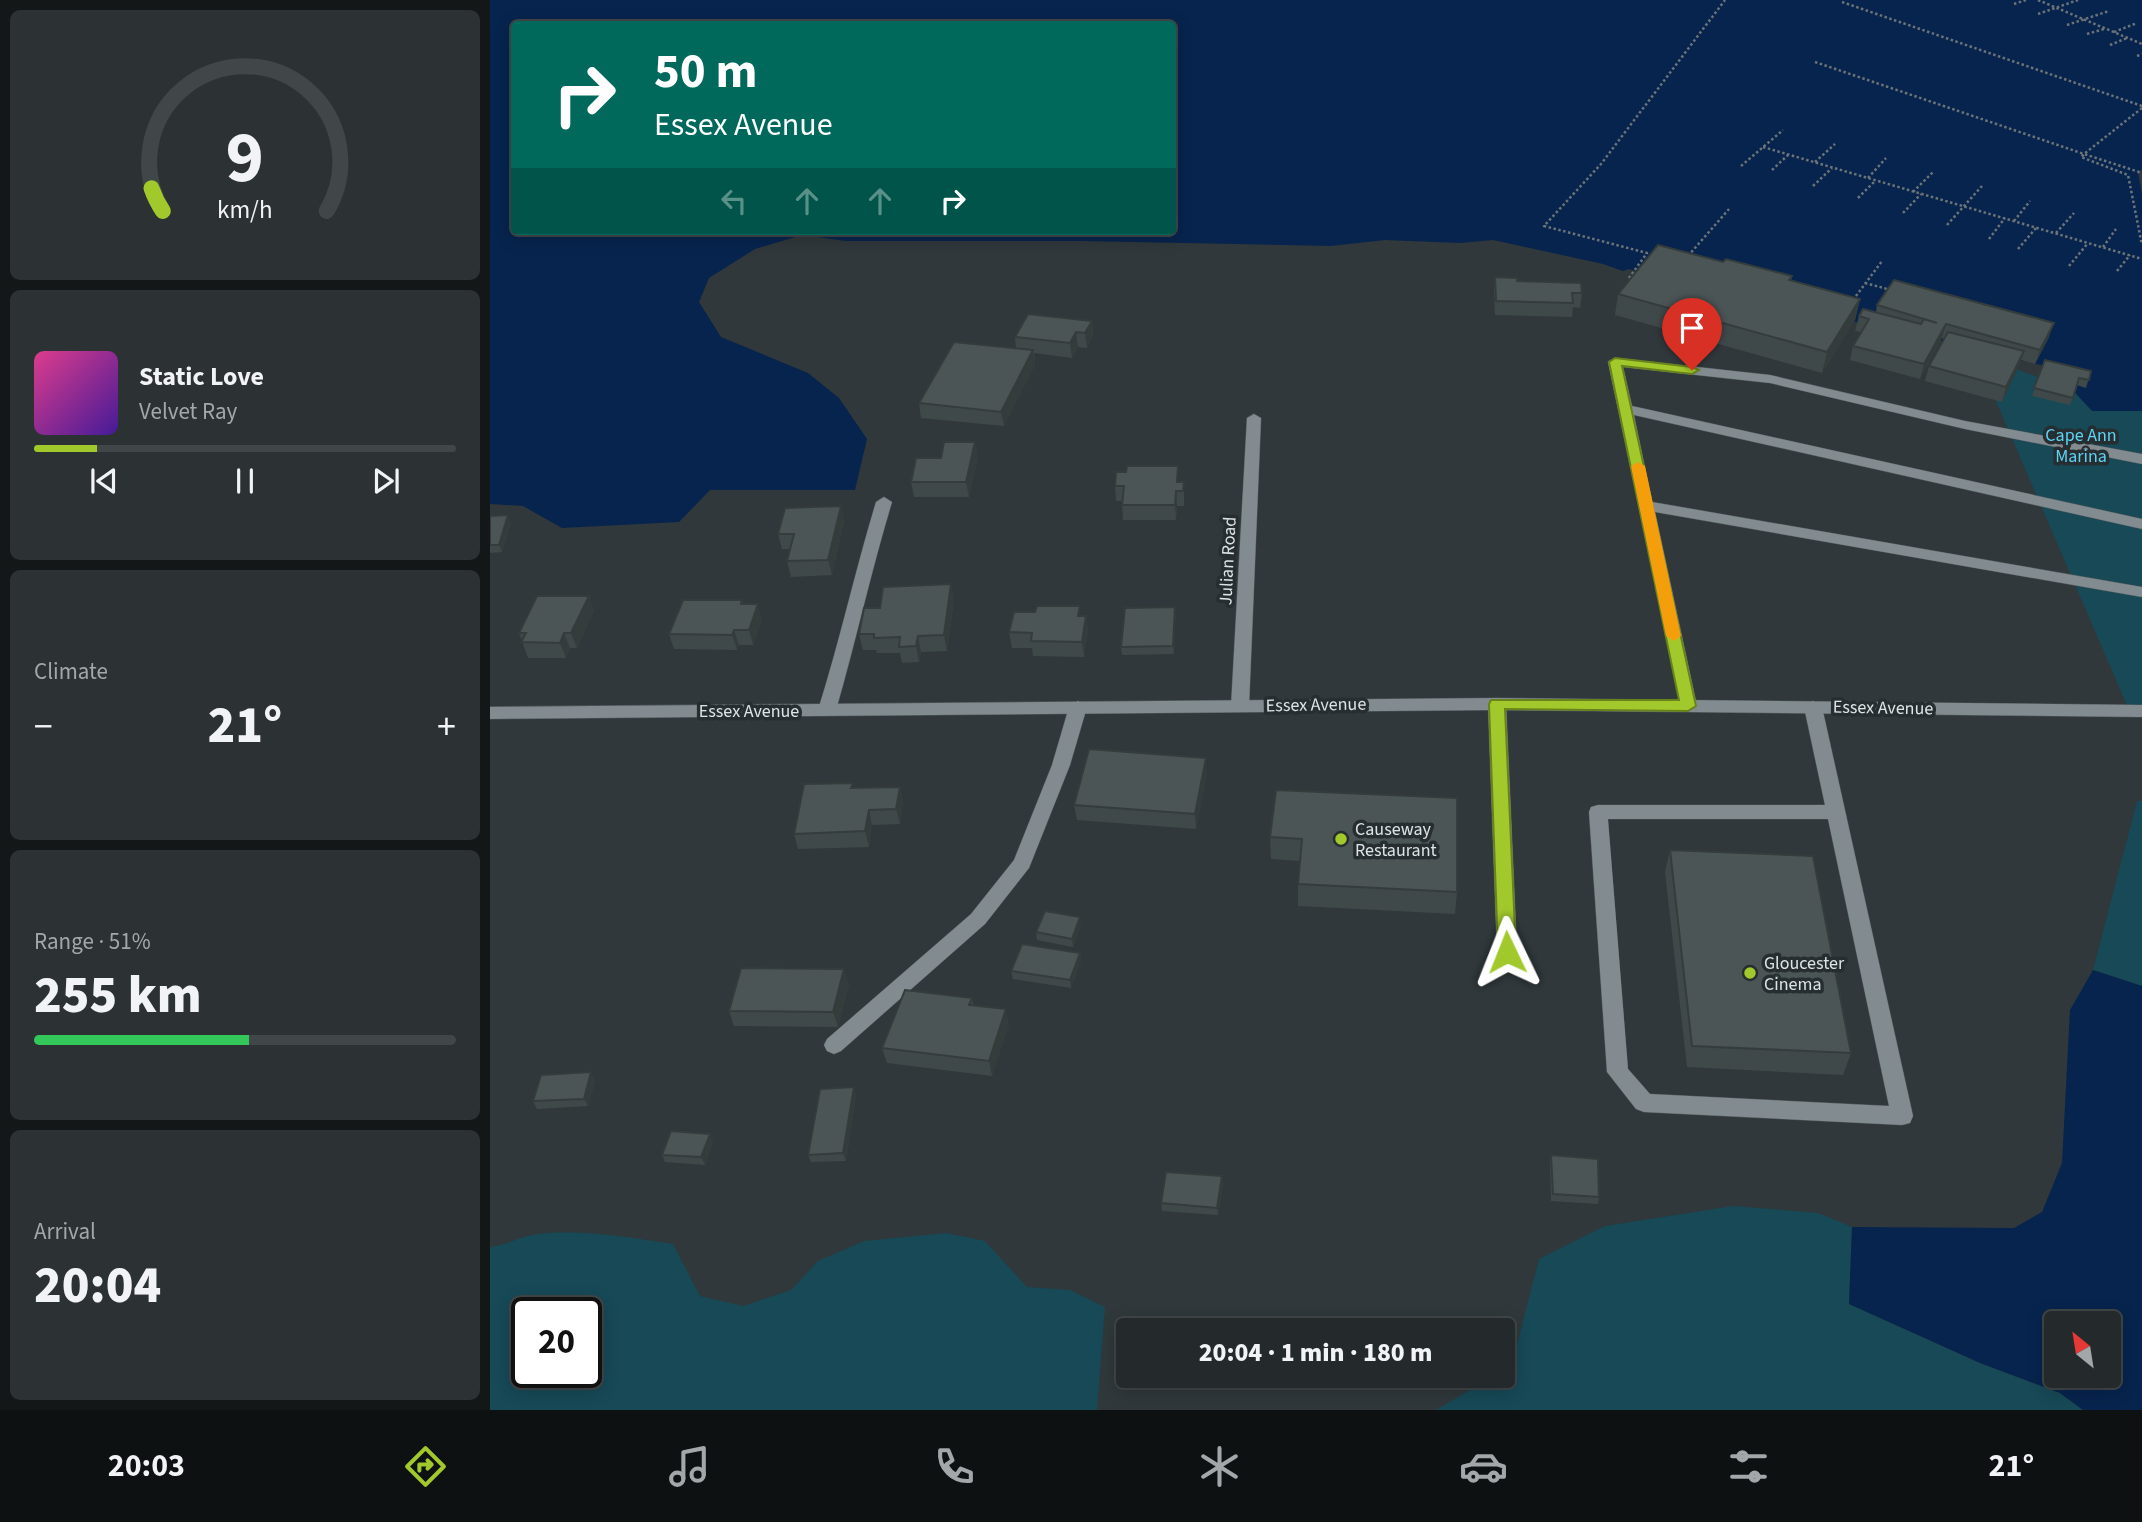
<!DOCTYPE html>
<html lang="en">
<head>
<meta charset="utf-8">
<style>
	:root { --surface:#242a2c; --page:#2c3234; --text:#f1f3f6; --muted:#a3a7a9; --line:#414648; --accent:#a1c92b }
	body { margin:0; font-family:"Source Sans 3",sans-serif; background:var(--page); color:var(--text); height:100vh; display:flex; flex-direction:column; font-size:26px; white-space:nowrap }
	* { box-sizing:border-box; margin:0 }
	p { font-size:23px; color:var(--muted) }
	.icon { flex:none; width:38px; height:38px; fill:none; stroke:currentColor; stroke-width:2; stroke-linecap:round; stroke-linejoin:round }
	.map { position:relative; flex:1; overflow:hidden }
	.details { display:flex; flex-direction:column; gap:10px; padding:10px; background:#141718; width:490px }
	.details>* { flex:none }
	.hud { position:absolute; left:21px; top:21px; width:665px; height:214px; border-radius:7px; box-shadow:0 4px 18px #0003,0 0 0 2px var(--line); background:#00695c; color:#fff; overflow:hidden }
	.needle { width:46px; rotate:330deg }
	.buttons { position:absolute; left:1554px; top:1311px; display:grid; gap:14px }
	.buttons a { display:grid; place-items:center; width:77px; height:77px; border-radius:7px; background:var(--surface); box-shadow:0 4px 18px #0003,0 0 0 2px var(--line); font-size:35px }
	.speed { position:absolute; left:21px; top:1297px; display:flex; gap:14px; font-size:35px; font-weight:700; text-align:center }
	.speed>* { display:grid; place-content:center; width:91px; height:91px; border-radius:50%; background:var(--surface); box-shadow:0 4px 18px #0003,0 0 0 2px var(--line); line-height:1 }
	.speed .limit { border:4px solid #111; border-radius:10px; background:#fff; color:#111 }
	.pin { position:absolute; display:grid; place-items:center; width:60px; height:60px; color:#fff; margin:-72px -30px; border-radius:50% 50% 50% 0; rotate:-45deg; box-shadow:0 0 7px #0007 }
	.pin .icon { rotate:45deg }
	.me { position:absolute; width:77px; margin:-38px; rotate:358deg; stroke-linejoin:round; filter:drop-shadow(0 0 5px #0008) }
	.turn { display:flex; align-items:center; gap:24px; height:147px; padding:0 28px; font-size:32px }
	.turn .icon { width:91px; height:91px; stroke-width:2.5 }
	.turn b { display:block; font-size:49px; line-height:60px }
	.lanes { display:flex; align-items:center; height:66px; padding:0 28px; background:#0003; justify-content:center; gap:35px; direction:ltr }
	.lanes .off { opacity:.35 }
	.big { font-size:52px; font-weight:800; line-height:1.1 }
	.details .tile { flex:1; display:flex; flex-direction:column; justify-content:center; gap:10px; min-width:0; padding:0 24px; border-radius:10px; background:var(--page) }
	.details .dial { align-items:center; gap:0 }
	.dial svg { height:182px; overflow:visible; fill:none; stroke:var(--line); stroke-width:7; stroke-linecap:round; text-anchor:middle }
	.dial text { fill:var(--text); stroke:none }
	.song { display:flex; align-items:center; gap:21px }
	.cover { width:84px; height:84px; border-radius:10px; background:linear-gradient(135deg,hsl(330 70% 55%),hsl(260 70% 35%)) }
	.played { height:7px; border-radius:4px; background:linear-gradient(90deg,var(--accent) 15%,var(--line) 15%) }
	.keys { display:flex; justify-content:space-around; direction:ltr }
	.heat { display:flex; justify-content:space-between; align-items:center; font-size:38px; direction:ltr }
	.charge { height:10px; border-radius:5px; background:linear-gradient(90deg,#34c759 51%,var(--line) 0) }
	.trip { position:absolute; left:626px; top:1318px; width:399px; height:70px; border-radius:7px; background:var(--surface); box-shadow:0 4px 18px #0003,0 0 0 2px var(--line); font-weight:800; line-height:70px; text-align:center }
	.tab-bar { display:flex; height:112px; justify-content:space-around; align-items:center; background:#0e1112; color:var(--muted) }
	.tab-bar .icon { width:49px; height:49px }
	.tab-bar .current { color:var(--accent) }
	.tab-bar b { font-size:32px; color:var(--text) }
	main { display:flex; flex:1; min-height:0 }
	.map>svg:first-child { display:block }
	.green { fill:#174957; fill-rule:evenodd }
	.water { fill:#07244e; fill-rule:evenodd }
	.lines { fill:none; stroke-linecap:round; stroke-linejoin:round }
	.service-casing { stroke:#4f5759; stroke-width:1 }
	.minor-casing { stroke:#4f5759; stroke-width:1 }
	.tertiary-casing { stroke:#4f5759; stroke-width:1 }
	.path { stroke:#6d7477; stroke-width:2.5; stroke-dasharray:2.5 2.5; stroke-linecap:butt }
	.service { fill:#828c90; fill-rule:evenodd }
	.minor { fill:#828c90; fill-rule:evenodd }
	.tertiary { fill:#828c90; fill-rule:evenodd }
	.wall { fill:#40494a }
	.shaded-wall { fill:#343c3c }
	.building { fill:#4b5556; stroke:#343c3c; stroke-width:2 }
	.route { fill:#a1c92b; stroke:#69831c; stroke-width:2 }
	.slow { fill:#f59e0b }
	.poi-dot { fill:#a1c92b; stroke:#262e31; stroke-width:2.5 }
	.labels { text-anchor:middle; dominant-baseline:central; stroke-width:7; stroke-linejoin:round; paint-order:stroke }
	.park-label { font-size:18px; fill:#5dd3f5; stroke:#262e31 }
	.street-label { font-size:18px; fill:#dee4e6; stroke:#262e31 }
	.poi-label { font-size:18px; fill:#dee4e6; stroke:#262e31; text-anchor:start }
</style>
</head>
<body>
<main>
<section class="details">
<div class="tile dial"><svg viewBox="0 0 100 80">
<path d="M14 69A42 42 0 1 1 86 69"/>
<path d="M14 69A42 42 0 0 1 9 59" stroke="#a1c92b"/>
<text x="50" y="56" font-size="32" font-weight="700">9</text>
<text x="50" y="72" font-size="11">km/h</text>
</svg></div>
<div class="tile">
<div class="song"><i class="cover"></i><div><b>Static Love</b><p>Velvet Ray</p></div></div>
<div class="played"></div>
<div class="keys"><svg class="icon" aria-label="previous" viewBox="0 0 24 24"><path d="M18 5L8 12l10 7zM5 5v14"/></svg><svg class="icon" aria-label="pause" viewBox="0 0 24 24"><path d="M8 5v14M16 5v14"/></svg><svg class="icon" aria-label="next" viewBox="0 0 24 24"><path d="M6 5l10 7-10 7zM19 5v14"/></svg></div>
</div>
<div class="tile"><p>Climate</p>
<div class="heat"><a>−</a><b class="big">21°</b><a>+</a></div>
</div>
<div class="tile"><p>Range · 51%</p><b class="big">255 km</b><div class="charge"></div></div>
<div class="tile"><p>Arrival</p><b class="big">20:04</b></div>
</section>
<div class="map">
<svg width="1652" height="1410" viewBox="0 0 1652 1410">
	<rect width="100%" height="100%" fill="#30383b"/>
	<path class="green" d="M1652,192V710H1639L1486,355L1571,385L1605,239Z
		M1647,801H1652V986L1603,970Z
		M1243,1206L1328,1213L1362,1227L1359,1304L1490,1363L1570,1393L1593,1410H946L1004,1376H1013V1365L1025,1352L1049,1259L1115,1226Z
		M456,1233L495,1241L537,1287L580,1290L615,1307L607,1410H0V1247C17,1245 31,1236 47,1234C89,1229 141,1237 183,1244L210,1296L253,1306L301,1290L328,1261L374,1241ZM37,1312H96V1372H37Z"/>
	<path class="water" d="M0,0H1652V169L1648,173L1652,194V411H1602L1563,369L1555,366L1388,326L1213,294L1214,287L1138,269L1133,271L1113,264L1003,240L970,243L895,240L841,246L593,241H356L312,235L265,249L219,278L209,302L231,337L318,373L349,398L377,439L365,490H220L189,522L72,528L33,506L0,504ZM24,24H682V231H24Z
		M1603,970L1652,986V1410H1593L1570,1393L1490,1363L1359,1304L1362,1227L1524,1228L1552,1212L1572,1163L1580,1010ZM1566,1323H1619V1376H1566Z"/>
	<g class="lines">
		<defs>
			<path id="service" d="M1125,358L1280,375L1475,421L1652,454V464L1475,429L1280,383L1133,367L1142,406L1652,519V529L1144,415L1162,502L1652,587V597L1165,512L1207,706L1198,712L1192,710L1118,362Z
				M394,497L402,502C381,571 366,641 346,710L337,716L328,710C350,641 365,571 386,502Z
				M1007,698L1016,704L1027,952L1024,958L1017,960L1010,958L1007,952L998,704Z
				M588,701L597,707L580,765L539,868L495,924L351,1051L344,1054L337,1051L334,1045L337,1039L481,914L524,860L562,765L579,707Z
				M1323,701L1332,707L1423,1116L1420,1123L1412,1125L1154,1112L1146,1109L1117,1072L1099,812L1101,807L1108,805H1335L1314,707ZM1118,819H1338L1399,1106L1160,1094L1138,1069Z"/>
			<path id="minor" d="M764,414L771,418L759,706L750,712L741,706L757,418Z"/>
			<path id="tertiary" d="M1007,698L1652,705V717L1007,710L0,719V707Z"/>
		</defs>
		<use href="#service" class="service-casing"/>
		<use href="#minor" class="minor-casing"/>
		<use href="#tertiary" class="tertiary-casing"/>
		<path class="path" d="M1548,0L1652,44
			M1352,2L1652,106
			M1524,4L1536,0
			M1548,14L1588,0
			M1577,25L1619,11
			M1624,32L1647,23
			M1597,34L1614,29
			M1620,45L1637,38
			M1647,56L1652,54
			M1325,62L1594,154L1591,157L1638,175L1652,245
			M1652,108L1594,154L1652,173
			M1273,147L1652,259
			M1325,162L1345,144
			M1251,166L1293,130
			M1282,170L1298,155
			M1378,178L1396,158
			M1323,186L1342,168
			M1423,192L1443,172
			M1368,198L1385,181
			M1413,213L1431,194
			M1524,221L1540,201
			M1457,225L1492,186
			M1566,233L1584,213
			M1499,239L1515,218
			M1613,247L1626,229
			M1528,249L1546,228
			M1198,256L1239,209
			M1579,266L1598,243
			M1627,271L1640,255
			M1139,278L1157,253L1054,226L1111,164L1235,0
			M1375,283L1401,290
			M1363,300L1392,261"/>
		<use href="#service" class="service"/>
		<use href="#minor" class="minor"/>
		<use href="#tertiary" class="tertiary"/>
	</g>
	<path class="wall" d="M1302,276L1301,281L1370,299L1365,320L1332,373L1125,315L1128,294Z
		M1005,277L1092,293L1090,308L1083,307L1082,317L1005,315L1004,291Z
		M1387,305L1559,337L1545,364L1531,360L1512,402L1435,381L1439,366L1454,339L1452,338L1430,379L1360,360L1363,346L1371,332L1365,331L1369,316L1386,312Z
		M602,321L603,335L597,348L588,347L582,358L544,353L545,365L514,426L431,418L429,403L526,348L525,337Z
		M1555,360L1601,371L1596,388L1587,385L1580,405L1542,396Z
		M488,457L479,497H424L421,482Z
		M694,482V506H687L686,520H633L632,501H626L625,486Z
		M351,506L354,521L342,575L301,577L297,561L300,549H292L288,534Z
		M0,516L21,523L12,552L0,553Z
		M461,584L464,600L457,651L431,652L429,662L412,663L410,653H387L386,650H373L369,634L390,608Z
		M99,596L104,611L87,648H80L76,658H38L29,633Z
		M252,600L253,604L272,620L263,645H249L247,650L184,649L179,634Z
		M685,607L684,654L632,655L631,647Z
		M596,616L598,632L594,657L543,656L542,648H522L519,632Z
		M717,773L706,829L587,820L584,805Z
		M410,787L413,802L410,824L382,825L379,847L308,849L304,834L364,788Z
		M786,790L967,892L965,914L808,906V884L810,861L781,859L780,837Z
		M1180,850L1361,1053L1353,1075L1197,1067L1175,872Z
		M591,925L583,947L547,940L546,932Z
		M590,953L591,961L581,988L523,979L521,971Z
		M359,984L348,1027L244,1026L239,1011Z
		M482,998L483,1005L519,1024L502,1076L397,1063L392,1048Z
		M105,1080L98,1106L47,1109L43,1101Z
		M366,1095L356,1161L321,1162L318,1155Z
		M223,1141L215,1165L175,1162L172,1155Z
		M1061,1155L1109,1197L1108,1204L1061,1201L1060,1163Z
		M733,1184L728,1215L672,1211L671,1203Z"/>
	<path class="shaded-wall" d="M1370,299L1365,320L1332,373L1337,352Z
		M602,321L603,335L597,348L595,333Z
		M1564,323L1559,337L1545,364L1550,350Z
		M1456,324L1452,338L1430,379L1434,364Z
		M586,332L588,347L582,358L580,343Z
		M543,350L545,365L514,426L511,412Z
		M1534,351L1529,366L1512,402L1516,387Z
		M485,442L488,457L479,497L476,482Z
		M686,491L687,506L686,520L685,505Z
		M351,506L354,521L342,575L338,560Z
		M18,515L21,523L12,552L9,545Z
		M461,584L464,600L457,651L454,635Z
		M99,596L104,611L87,648L81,633Z
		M268,604L272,620L263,645L259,630Z
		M685,607L686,614L684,654L683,646Z
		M596,616L598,632L594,657L592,642Z
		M244,630L249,645L247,650L242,635Z
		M74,633L80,648L76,658L70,643Z
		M428,636L431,652L429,662L426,646Z
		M716,758L717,773L706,829L705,814Z
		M410,787L413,802L410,824L406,809Z
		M379,810L382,825L379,847L375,831Z
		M590,917L591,925L583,947L582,939Z
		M590,953L591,961L581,988L580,980Z
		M354,969L359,984L348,1027L343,1012Z
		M516,1009L519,1024L502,1076L499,1061Z
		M101,1072L105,1080L98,1106L94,1099Z
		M364,1087L366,1095L356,1161L353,1153Z
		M220,1134L223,1141L215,1165L211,1157Z
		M732,1176L733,1184L728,1215L727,1208Z"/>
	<path class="building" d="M1168,245L1233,262L1236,259L1302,276L1299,280L1370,299L1337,352L1128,294Z
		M1005,277L1027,278V281L1091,283L1092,293H1082L1083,303L1006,301Z
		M1404,280L1564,323L1550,350L1456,324L1434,364L1363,346L1379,319L1369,316L1373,309L1431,324L1434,319L1447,323L1387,305Z
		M538,314L602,321L595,333L586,332L580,343L525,337Z
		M1458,332L1534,351L1516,387L1439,366Z
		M464,342L543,350L511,412L429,403Z
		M1555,360L1601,371L1599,380L1589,378L1583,398L1544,388Z
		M454,442H485L476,482H421L426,458H451Z
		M637,466H688L687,482H694L693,491H686L685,505H632L634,486H625L626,472H636Z
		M351,506L338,560L297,561L304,534H288L295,508Z
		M18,515L9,545H0V516Z
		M461,584L454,635L428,636L426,646L409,647L410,637L384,638V634H369L374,608H390L393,587Z
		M47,596H99L81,633H74L70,643L31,642L36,633H29Z
		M193,600H252L251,604H268L259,630H244L242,635L179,634Z
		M547,606H590L588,616H596L592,642L541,641L542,633L519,632L524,612H545Z
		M685,607L683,646L631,647L635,608Z
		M599,749L716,758L705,814L584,805Z
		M363,783L361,788L410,787L406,809L379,810L375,831L304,834L314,784Z
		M786,790L967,798V892L808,884L812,839L780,837Z
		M1180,850L1323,856L1361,1053L1202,1046Z
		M555,911L590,917L582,939L546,932Z
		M532,944L590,953L580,980L521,971Z
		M251,968L354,969L343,1012L239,1011Z
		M415,990L482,998L479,1005L516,1009L499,1061L392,1048Z
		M101,1072L94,1099L43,1101L51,1075Z
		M364,1087L353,1153L318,1155L330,1089Z
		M181,1131L220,1134L211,1157L172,1155Z
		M1061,1155L1108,1159L1109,1197L1063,1194Z
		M676,1172L732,1176L727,1208L671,1203Z"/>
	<path class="route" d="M1125,358L1202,367L1209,370L1202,374L1132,366L1206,706L1198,711L1015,709L1026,952L1024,957L1017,959L1011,957L1008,952L999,704L1001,700H1189L1119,362Z"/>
	<path class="slow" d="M1148,462L1155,466L1191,636L1184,641L1176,636L1141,466Z"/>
	<g class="poi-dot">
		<circle cx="851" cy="839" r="7"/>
		<circle cx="1260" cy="973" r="7"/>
	</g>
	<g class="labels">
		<g class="park-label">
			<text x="1591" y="435">Cape Ann<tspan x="1591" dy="21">Marina</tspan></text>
		</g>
		<g class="street-label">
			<text transform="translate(738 561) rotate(-87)">Julian Road</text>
			<text transform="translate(826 705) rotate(-1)">Essex Avenue</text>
			<text transform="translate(1393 708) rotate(1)">Essex Avenue</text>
			<text x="259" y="711">Essex Avenue</text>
		</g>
		<g class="poi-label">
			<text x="865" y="829">Causeway<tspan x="865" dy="21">Restaurant</tspan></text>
			<text x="1274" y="963">Gloucester<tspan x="1274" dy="21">Cinema</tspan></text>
		</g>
	</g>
</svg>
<div class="buttons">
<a><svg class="needle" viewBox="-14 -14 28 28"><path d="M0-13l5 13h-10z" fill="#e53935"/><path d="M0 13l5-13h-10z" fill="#a3a7a9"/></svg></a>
</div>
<div class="speed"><div class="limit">20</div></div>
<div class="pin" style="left:1202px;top:370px;background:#d93025"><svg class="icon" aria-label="arrive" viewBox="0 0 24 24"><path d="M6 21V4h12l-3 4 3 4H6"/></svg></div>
<svg class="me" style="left:1017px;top:952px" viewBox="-20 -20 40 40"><path d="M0-17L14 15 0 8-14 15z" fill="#a1c92b" stroke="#fff" stroke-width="4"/></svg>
<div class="trip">20:04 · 1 min · 180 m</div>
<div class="hud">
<div class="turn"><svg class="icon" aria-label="right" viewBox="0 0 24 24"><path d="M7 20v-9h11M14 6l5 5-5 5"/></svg><div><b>50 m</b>Essex Avenue</div></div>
<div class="lanes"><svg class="icon off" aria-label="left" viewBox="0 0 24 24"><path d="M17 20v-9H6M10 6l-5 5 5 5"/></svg><svg class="icon off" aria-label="ahead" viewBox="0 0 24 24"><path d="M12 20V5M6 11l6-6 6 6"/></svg><svg class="icon off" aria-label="ahead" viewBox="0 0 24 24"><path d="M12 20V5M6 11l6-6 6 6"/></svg><svg class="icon" aria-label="right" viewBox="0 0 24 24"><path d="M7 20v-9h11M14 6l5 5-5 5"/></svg></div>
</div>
</div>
</main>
<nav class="tab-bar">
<b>20:03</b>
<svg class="icon current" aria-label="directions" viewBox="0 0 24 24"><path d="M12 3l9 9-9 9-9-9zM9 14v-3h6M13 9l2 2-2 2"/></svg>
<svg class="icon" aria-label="music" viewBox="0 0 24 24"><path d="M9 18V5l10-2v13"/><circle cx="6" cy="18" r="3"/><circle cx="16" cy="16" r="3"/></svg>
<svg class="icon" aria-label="phone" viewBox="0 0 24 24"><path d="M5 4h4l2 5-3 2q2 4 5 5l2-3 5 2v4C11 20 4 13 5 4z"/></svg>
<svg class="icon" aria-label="climate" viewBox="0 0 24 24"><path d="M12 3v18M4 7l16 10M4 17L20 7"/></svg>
<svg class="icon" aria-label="car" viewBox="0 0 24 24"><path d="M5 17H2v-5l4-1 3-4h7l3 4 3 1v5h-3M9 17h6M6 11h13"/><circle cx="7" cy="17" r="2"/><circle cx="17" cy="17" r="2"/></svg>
<svg class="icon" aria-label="filters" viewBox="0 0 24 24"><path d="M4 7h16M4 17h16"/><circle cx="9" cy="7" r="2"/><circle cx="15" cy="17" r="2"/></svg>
<b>21°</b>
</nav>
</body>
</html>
